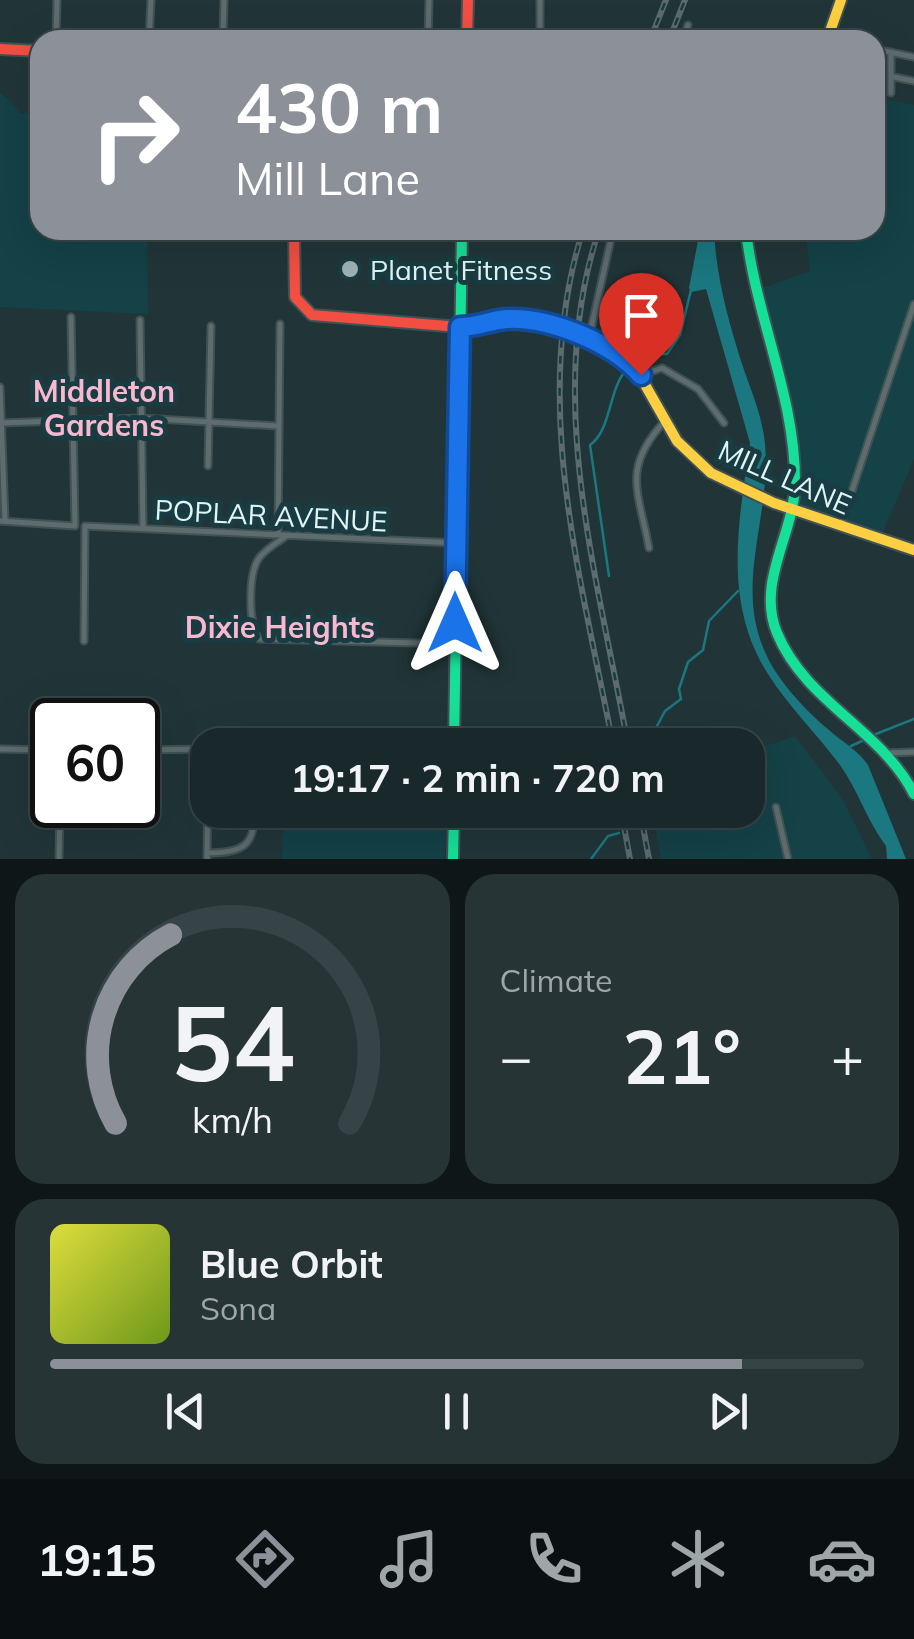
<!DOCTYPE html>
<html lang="en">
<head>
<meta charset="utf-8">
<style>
	:root { --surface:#19282a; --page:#263436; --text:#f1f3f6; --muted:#9fa6a8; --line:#374447; --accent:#8c9099 }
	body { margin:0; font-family:Mulish,sans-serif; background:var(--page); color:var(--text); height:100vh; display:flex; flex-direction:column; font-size:38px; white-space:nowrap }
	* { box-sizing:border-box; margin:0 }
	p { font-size:32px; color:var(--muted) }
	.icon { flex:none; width:55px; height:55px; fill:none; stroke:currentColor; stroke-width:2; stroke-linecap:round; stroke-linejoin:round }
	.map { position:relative; height:859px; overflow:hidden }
	.side { display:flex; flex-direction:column; gap:15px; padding:15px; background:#0e1617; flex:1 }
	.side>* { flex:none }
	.guide { position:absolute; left:30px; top:30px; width:855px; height:210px; border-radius:30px; box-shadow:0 10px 40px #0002,0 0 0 2px var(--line); background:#8c9099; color:#fff; overflow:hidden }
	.speed { position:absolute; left:30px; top:698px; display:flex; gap:20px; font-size:50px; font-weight:700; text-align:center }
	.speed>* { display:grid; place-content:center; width:130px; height:130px; border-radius:50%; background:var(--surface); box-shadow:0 10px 40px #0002,0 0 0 2px var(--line); line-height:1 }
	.speed .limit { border:5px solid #111; border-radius:15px; background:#fff; color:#111 }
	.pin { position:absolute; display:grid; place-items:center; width:85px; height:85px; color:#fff; margin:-102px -42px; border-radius:50% 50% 50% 0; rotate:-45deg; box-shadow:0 0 10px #0007 }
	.pin .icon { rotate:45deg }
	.me { position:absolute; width:110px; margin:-55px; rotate:0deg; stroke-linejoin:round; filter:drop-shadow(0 0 8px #0008) }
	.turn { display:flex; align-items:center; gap:35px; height:210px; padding:0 40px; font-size:45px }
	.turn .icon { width:130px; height:130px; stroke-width:2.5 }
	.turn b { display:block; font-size:70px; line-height:85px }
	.big { font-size:75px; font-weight:700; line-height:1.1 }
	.side .widget { flex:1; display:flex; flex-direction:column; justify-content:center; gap:15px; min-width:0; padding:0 35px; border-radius:30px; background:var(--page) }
	.side .dial { align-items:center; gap:0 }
	.dial svg { height:260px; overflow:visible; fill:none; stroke:var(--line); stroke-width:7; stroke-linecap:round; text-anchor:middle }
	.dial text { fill:var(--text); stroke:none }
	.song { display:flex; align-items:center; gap:30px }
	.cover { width:120px; height:120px; border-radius:15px; background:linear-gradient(135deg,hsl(60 70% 55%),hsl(80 70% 35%)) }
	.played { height:10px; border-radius:5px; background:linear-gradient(90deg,var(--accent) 85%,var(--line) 85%) }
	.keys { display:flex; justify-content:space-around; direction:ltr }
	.heat { display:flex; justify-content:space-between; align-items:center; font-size:55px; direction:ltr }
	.side .tiles { flex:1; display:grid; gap:15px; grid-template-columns:1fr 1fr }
	.widget:last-child { grid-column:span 2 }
	.trip { position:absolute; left:190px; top:728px; width:575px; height:100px; border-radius:30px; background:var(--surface); box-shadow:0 10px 40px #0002,0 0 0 2px var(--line); font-weight:700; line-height:100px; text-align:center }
	.dock { display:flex; height:160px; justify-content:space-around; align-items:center; background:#0a1011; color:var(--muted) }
	.dock .icon { width:70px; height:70px }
	.dock .on { color:var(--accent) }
	.dock b { font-size:45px; color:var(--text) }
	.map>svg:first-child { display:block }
	.built { fill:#144247 }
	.water { fill:#1b7780 }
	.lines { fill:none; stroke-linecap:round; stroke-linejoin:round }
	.stream { stroke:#1b7780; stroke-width:2.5 }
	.street-casing { stroke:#415255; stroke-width:9 }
	.fast-casing { stroke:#415255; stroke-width:14 }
	.slow-casing { stroke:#415255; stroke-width:14 }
	.jam-casing { stroke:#415255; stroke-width:14 }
	.street { stroke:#5e6c6e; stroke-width:5 }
	.fast { stroke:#16e098; stroke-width:10 }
	.slow { stroke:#ffcf43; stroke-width:10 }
	.jam { stroke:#f24e42; stroke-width:10 }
	.rail-casing { stroke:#5c6b6d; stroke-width:6 }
	.rail { stroke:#183c41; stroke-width:2.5; stroke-dasharray:8; stroke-linecap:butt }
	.route-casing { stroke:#114b97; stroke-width:25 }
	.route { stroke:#1a73e8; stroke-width:18 }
	.poi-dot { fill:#9eb2b4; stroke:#183c41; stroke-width:4 }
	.labels { text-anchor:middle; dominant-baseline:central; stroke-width:10; stroke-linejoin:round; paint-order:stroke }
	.poi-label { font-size:28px; fill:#e1f5f7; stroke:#183c41; text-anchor:start }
	.street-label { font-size:28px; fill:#e1f5f7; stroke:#183c41 }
	.neighbourhood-label { font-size:30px; font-weight:bold; fill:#f8b8cf; stroke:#183c41 }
</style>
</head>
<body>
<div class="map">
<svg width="914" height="859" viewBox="0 0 914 859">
	<rect width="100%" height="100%" fill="#213538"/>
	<path class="built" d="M0,92L21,113L40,112V230H147L148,314L0,307Z
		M875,97L914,105V459L881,536L798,506L794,432L760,289L810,271L805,230H875Z
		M795,736L842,798L872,859H661L652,810H748V752Z
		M283,810H446L445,859H282Z"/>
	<path class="water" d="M700,230H714C716,276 728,320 742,364C751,391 762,414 765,444C772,516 733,584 766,654C777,680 807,712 829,730C843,743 857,749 868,765L906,859H887L886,846C867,821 858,790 840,765C817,734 788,706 768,674C722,602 739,520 750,443L706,289L691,292L689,288Z"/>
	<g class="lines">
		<path class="stream" d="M637,361L648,354H667L680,335L691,290
			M609,576L590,445C612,430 608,387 628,368
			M876,734L914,719
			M647,745L665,711L681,699L679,689L688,662L703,650L709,621L738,591
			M851,746L862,741
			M631,821L640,810
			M591,859L608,836L619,833"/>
		<defs>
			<path id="street" d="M540,0V39L554,40
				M56,40L57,0
				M149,40L151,0
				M223,40L224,0
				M428,40L429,0
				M683,40L688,25
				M875,49L914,57
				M891,52V93
				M894,77L914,81
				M140,320L143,527
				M589,338L613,230
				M641,375L662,368L698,389L724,423
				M0,387L5,521
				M0,423L141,418L278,426
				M208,466L211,326
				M0,521L75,526L71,317
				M841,524L914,304
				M278,535L280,324
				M285,537C276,543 265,550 259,558C248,574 248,625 259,639L455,644
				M649,548C639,492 621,469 664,422
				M84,641L85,526L456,543
				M522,745H594
				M0,749L52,750
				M138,750L208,749
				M887,753L914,752
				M776,807L788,859
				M207,853C241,853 256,847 254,810
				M59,859L60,805
				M207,859L208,767"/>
			<path id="fast" d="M746,230C755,315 796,398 795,484C794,535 756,582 777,633C806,703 881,729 914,794
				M454,745L462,230
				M453,859L454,810"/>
			<path id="slow" d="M827,40L841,0
				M590,338L635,367L677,441L711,473L774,503L914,550"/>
			<path id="jam" d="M467,40L468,0
				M0,49L40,51
				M294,230L295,297L312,315L460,327L516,319L590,338"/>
		</defs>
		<use href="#street" class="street-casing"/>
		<use href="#fast" class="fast-casing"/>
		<use href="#slow" class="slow-casing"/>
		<use href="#jam" class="jam-casing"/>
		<use href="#street" class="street"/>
		<use href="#fast" class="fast"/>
		<use href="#slow" class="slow"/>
		<use href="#jam" class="jam"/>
		<defs>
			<path id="rail" d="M650,40L666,0
				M669,40L685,0
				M583,230C529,400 581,576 613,745
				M599,230C543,397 598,578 628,745
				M621,810L630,859
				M640,810L649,859"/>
		</defs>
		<use href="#rail" class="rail-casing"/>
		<use href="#rail" class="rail"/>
	</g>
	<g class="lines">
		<defs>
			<path id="route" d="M455,623L460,327C477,327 491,320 507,319C550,317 613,343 641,375"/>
		</defs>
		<use href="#route" class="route-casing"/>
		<use href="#route" class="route"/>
	</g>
	<circle class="poi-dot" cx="350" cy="269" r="10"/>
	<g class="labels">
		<g class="poi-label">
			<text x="370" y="269">Planet Fitness</text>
		</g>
		<g class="street-label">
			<text transform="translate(785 477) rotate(24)">MILL LANE</text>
			<text transform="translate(271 515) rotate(3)">POPLAR AVENUE</text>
		</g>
		<g class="neighbourhood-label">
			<text x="104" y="391">Middleton<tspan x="104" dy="34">Gardens</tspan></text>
			<text x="280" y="627">Dixie Heights</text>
		</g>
	</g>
</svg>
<div class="speed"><div class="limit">60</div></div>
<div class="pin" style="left:641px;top:375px;background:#d93025"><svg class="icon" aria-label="arrive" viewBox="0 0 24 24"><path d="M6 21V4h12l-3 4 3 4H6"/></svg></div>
<svg class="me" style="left:455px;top:623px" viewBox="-20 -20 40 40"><path d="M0-17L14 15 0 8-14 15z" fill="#1a73e8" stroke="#fff" stroke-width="4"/></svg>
<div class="trip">19:17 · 2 min · 720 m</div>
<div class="guide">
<div class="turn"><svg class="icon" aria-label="right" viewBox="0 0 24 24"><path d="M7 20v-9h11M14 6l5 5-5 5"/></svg><div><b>430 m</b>Mill Lane</div></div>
</div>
</div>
<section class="side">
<div class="tiles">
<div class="widget dial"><svg viewBox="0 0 100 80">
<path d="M14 69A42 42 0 1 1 86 69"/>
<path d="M14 69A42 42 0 0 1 31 11" stroke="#8c9099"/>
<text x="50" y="56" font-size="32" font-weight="700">54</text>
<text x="50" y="72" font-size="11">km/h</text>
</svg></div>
<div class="widget"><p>Climate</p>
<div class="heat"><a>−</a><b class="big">21°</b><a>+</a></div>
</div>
<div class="widget">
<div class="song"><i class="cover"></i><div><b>Blue Orbit</b><p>Sona</p></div></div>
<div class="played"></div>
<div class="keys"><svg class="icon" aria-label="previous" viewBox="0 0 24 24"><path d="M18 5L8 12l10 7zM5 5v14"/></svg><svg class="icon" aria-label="pause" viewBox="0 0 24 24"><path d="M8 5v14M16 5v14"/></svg><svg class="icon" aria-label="next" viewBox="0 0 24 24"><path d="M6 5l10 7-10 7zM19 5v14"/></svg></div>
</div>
</div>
</section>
<nav class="dock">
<b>19:15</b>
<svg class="icon on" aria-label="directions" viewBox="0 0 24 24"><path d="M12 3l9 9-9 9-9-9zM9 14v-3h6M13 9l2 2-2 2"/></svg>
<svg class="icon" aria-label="music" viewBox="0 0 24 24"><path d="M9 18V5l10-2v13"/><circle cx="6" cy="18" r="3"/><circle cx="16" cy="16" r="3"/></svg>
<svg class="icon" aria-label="phone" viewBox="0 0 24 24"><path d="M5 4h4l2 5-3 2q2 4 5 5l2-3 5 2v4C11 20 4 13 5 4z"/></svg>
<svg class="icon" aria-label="climate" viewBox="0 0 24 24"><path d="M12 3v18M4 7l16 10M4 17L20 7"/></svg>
<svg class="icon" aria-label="car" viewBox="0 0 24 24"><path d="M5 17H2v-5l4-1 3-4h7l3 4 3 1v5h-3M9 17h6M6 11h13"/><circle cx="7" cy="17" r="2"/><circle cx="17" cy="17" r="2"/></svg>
</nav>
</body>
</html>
